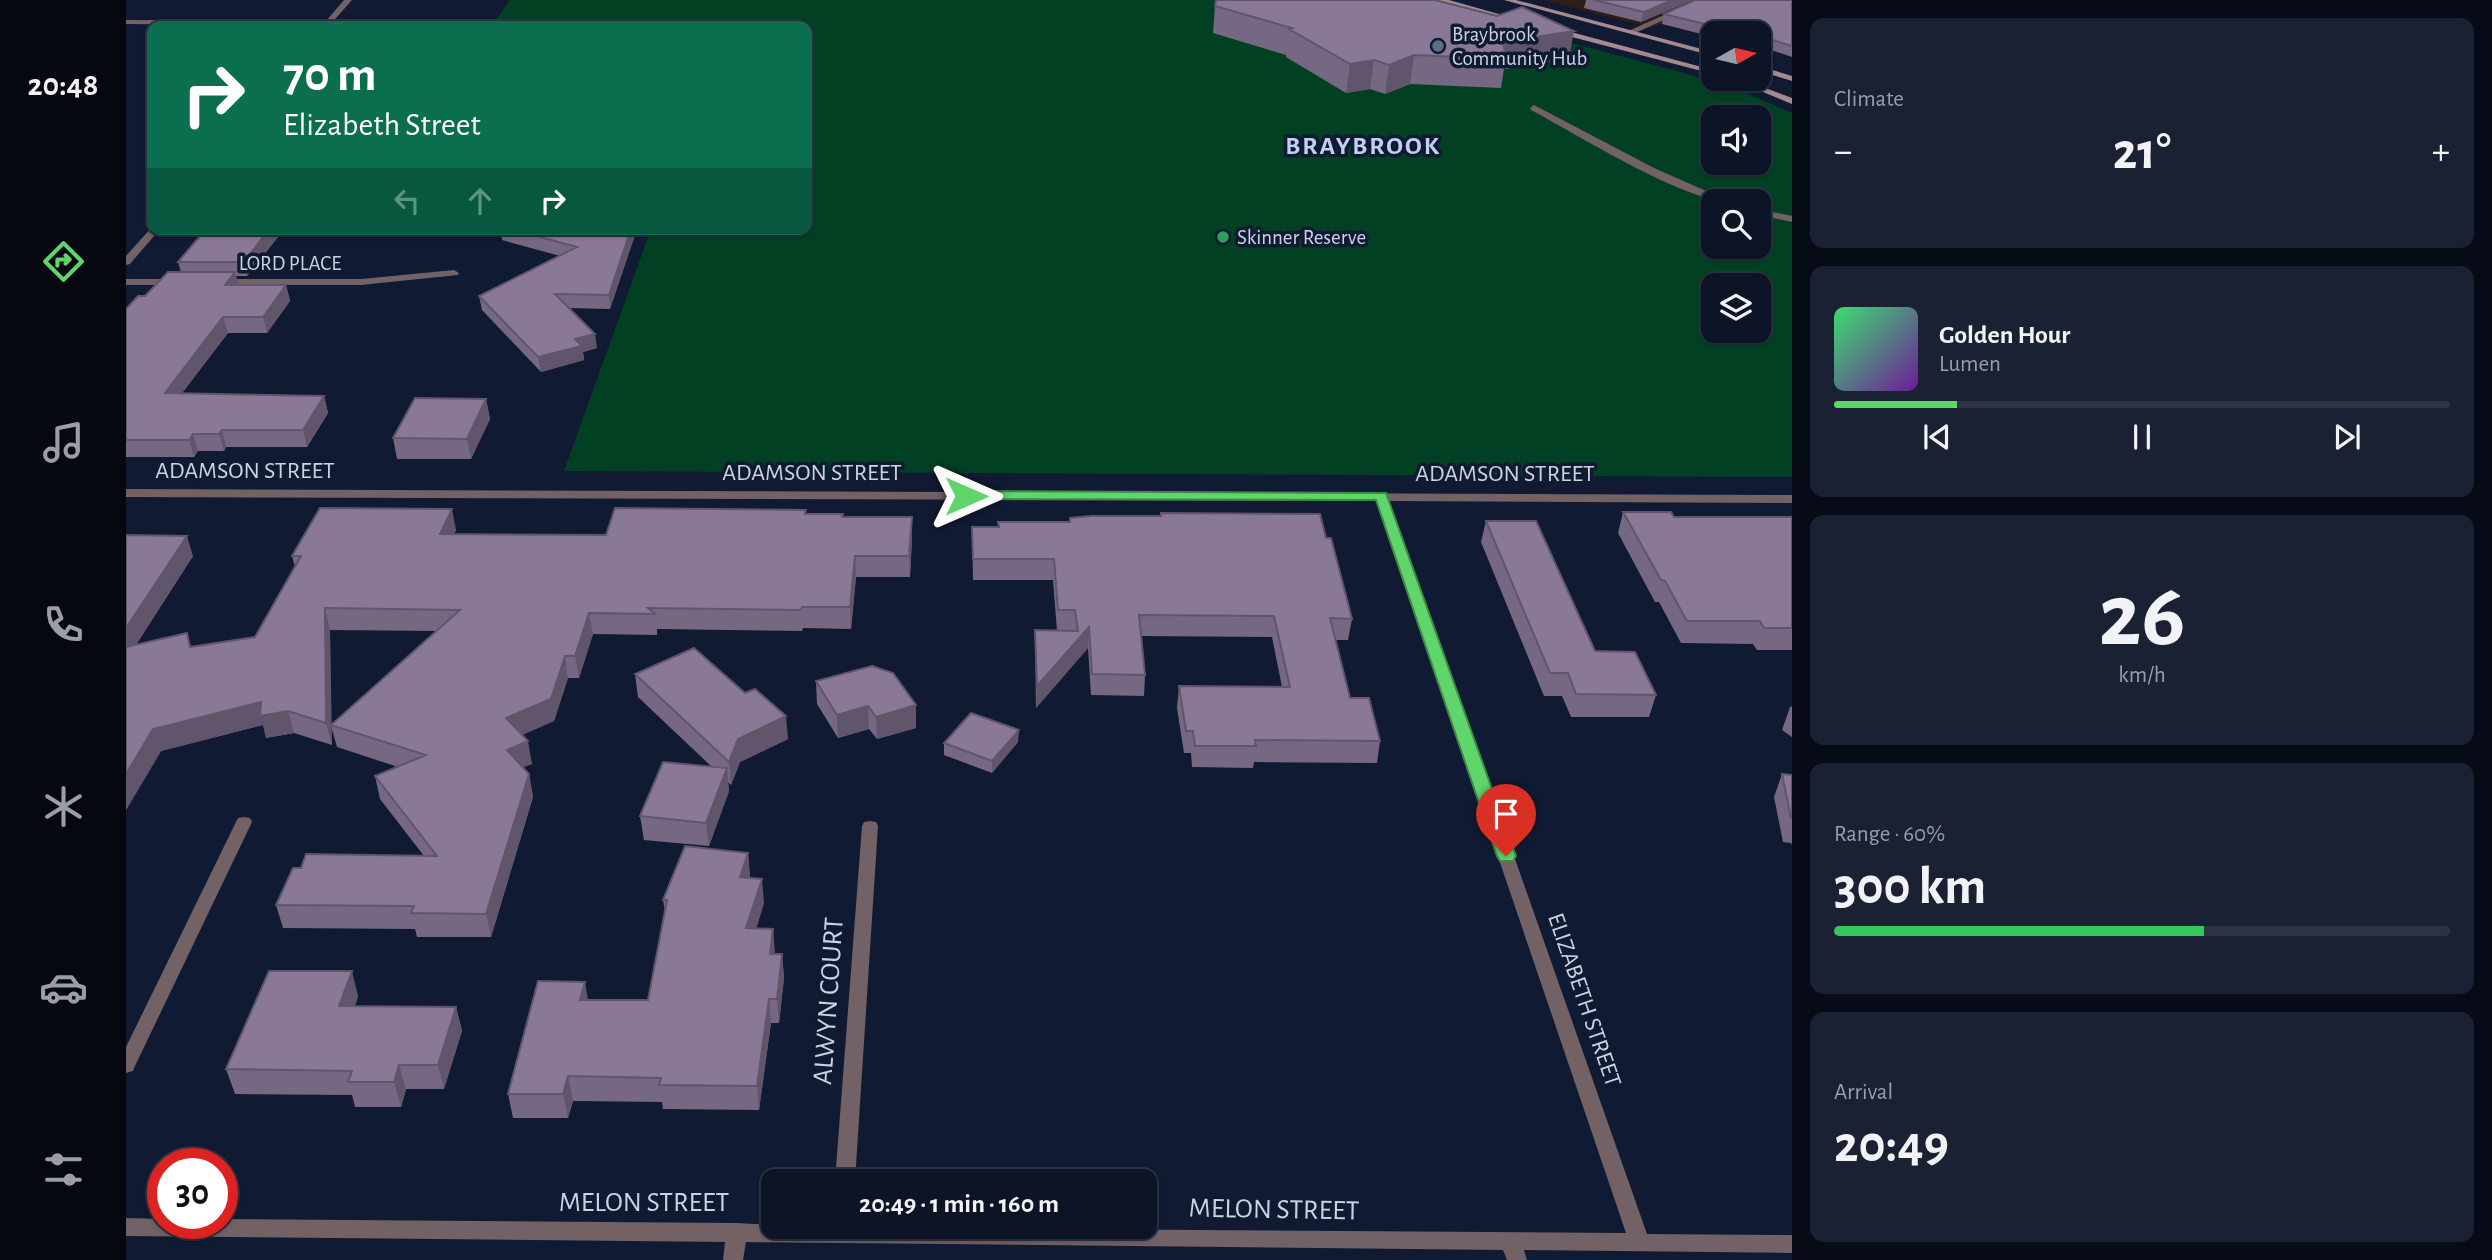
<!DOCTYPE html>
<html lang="en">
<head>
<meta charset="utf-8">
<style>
	:root { --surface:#0c1426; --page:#1a2132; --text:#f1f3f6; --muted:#9a9ea7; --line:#2c3343; --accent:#5fd56b }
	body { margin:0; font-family:"Alegreya Sans",sans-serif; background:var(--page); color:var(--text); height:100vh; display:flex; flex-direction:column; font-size:26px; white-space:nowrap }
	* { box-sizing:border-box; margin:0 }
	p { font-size:23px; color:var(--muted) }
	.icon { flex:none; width:38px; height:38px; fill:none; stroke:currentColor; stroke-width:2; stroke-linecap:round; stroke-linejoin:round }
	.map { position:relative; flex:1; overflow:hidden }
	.side { display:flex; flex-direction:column; gap:18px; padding:18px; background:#070b15; width:700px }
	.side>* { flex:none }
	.banner { position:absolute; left:21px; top:21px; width:665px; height:214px; border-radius:14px; box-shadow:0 2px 5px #0004,0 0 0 2px var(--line); background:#0b6e4f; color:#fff; overflow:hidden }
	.needle { width:46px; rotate:82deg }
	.tools { position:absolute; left:1575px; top:21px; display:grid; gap:14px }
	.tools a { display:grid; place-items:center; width:70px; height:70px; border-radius:14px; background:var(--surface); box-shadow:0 2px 5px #0004,0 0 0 2px var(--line); font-size:35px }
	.speed { position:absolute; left:21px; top:1148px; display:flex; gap:14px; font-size:35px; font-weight:700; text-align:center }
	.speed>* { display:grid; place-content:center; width:91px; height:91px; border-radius:50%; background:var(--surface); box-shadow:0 2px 5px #0004,0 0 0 2px var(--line); line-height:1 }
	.speed .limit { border:10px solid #d22; background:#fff; color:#111 }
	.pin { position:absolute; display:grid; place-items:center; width:60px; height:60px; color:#fff; margin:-72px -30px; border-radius:50% 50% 50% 0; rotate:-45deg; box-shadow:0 0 7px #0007 }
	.pin .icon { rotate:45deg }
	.me { position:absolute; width:77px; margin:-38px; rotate:90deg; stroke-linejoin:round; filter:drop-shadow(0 0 5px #0008) }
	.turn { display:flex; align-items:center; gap:24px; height:147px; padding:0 21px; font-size:32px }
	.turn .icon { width:91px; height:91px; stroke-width:2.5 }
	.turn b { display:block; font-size:49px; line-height:60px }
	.lanes { display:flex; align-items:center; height:66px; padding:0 21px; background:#0003; justify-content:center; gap:35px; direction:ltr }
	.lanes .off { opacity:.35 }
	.big { font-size:52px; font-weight:700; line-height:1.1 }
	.side .tile { flex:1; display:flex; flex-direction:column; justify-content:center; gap:10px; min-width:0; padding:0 24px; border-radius:14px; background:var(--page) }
	.side .dial { align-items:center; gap:0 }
	.dial b { font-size:91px; line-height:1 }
	.song { display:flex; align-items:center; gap:21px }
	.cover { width:84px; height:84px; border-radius:10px; background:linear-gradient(135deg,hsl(140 70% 55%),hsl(280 70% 35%)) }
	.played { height:7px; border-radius:4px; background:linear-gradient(90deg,var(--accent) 20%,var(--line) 20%) }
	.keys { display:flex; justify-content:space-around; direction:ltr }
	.heat { display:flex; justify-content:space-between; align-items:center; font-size:38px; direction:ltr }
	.charge { height:10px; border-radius:5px; background:linear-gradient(90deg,#34c759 60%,var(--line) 0) }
	.trip { position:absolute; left:635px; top:1169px; width:396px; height:70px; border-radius:14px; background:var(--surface); box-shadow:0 2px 5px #0004,0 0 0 2px var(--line); font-weight:700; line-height:70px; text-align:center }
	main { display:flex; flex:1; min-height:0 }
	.menu { display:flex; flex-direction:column; width:126px; justify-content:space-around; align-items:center; background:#05080f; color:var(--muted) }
	.menu .icon { width:49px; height:49px }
	.menu .selected { color:var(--accent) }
	.menu b { font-size:32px; color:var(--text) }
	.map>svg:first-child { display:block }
	.commercial { fill:#2f1d18 }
	.green { fill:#024024; fill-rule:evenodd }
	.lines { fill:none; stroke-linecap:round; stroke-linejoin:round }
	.lane { fill:#726165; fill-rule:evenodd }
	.street { fill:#726165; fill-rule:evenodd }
	.secondary { fill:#a48a90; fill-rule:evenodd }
	.wall { fill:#766882; fill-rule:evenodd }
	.shaded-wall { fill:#60556a }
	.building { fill:#897997; stroke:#60556a; stroke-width:2 }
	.route { fill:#5fd56b; stroke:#3e8a46; stroke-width:2 }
	.service-dot { fill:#5c6f8a; stroke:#101a32; stroke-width:2.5 }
	.leisure-dot { fill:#2e9e5b; stroke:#101a32; stroke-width:2.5 }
	.labels { text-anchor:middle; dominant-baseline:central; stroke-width:7; stroke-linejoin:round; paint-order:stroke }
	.far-poi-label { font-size:21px; fill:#cbd3e3; stroke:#101a32; text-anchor:start }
	.far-street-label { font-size:21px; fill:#cbd3e3; stroke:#101a32 }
	.street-label { font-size:24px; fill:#cbd3e3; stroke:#101a32 }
	.far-district-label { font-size:26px; font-weight:bold; letter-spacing:2px; fill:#c0d0f0; stroke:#101a32 }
	.near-street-label { font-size:28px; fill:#cbd3e3; stroke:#101a32 }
</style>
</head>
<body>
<main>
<nav class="menu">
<b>20:48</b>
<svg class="icon selected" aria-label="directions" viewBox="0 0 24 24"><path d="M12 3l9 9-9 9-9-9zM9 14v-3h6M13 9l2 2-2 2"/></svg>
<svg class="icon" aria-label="music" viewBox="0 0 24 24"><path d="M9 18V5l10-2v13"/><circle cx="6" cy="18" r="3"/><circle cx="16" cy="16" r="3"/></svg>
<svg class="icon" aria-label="phone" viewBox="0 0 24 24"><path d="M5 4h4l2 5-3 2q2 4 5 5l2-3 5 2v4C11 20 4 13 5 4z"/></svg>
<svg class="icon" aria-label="climate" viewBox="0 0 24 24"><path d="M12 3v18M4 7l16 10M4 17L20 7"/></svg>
<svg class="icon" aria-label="car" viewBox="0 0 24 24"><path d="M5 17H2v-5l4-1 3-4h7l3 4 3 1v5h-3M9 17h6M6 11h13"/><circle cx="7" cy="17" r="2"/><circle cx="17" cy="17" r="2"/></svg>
<svg class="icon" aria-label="filters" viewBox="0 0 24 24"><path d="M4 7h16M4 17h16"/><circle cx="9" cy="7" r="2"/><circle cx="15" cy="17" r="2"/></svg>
</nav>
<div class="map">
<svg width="1666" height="1260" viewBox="0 0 1666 1260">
	<rect width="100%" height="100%" fill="#101a32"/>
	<path class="commercial" d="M1417,0H1595L1525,28Z"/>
	<path class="green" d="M384,0H1284L1562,74L1620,93L1666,113V477L438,471L525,229H681V26H366ZM1587,117H1633V163H1587ZM1587,201H1633V247H1587ZM1587,285H1633V331H1587Z"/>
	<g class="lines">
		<path class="lane" d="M1572,0H1582L1507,34L1500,32Z
			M1408,105L1528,168L1603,201C1560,203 1447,132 1405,110L1404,108Z
			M1633,209L1666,216V222L1633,215Z"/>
		<path class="street" d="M218,0H226L203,26L0,24V20L200,21Z
			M26,227V229H34L4,264L0,265V256Z
			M328,270L333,273L332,275L235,285H92L87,282L92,279H235Z
			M0,279H51L56,282L51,285H0Z
			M0,489L1666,495V503L1263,501L1521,1234L1666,1235V1253L1398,1250L1401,1260H1381L1377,1250L620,1242L617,1260H597L599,1242L0,1236V1218L37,1219V1223H96V1219L611,1223L648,1225V1227L1500,1233L1251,501L0,497Z
			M118,817L124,818L126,822L9,1066L7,1071L0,1073V1047L110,822L112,818Z
			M744,821L750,822L752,826L729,1181H709L736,826L738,822Z"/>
		<path class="secondary" d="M1311,0H1323L1394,20L1390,22Z
			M1378,0H1390L1587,52V56Z
			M1430,28L1587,70V74L1427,32L1426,30Z
			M1633,66L1666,76V81L1633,71Z
			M1605,79H1616L1666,98V104Z"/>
	</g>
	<path class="wall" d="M1460,0H1566L1515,22L1458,8Z
		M1666,0V57L1633,46V33H1587V37L1536,24L1538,14Z
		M1089,6L1443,59L1378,69L1375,88L1284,84L1259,94L1244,89L1220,93L1160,57V55L1087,33Z
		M80,229H201L195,237H152L121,276H110L112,285H160L164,301L141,333H102L56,393L198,396L202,413L181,447H100L98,451H72L68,457H0V309L55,272L52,262Z
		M375,229H510V232L484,309L443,308L471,348L457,352L458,360L415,372L356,310L353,296L434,256L376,240Z
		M360,399L364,419L345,459H271L267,438Z
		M1497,512L1548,517H1666V650H1631L1627,644L1555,643L1533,602H1529L1492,533Z
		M1035,513L1200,538L1226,619L1222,640H1209L1224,698L1254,741L1251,763L1128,762L1127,768L1066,767L1065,753H1058L1051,708L1053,686L1156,687L1146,637L1015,636L1019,675L1018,696L965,695L962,648L910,708L909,630L931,631L927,580H847L846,527H872V522H944L1035,516Z
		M680,514L717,517L786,538L784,577H730L725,629L677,628L676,631L531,629V635L467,634L453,678H442L428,721L396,735L406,764L397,767L403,774L407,797L365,937H291L289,929L157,928L150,905L298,856L254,799L249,776L272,767L211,747L205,726L206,745L168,733L140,738L137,725L35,751L0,810V535L67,556L10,645L61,633L65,647L129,637L169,567L166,556L330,530L328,534L480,535ZM204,630L311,631L205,725Z
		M1360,521L1469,651L1530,695L1523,717H1445L1436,696H1418L1355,542Z
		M509,674L662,739L614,762L605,785L602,782L603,791L583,846L518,840L514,816L586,767L512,697Z
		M690,681L790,728L751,739L743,729L712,738L691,704Z
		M1666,706V737L1656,730L1664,707Z
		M892,742L866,773L818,755V743Z
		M1656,774L1666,775V845L1665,843L1657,842L1648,797Z
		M622,853L624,878L638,903L630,929L649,954H656L658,978L653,1023H645L633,1110L537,1109L536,1102L447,1101L442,1118H387L382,1094L462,1000H522L539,912L537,900Z
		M232,996L229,1006L330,1007L336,1031L318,1089H280L275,1107H229L226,1095L109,1094L100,1069Z"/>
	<path class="shaded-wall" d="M1546,0H1566L1515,22L1518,12Z
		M1448,31L1443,59L1378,69L1380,59L1377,42Z
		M1288,55L1284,84L1259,94L1263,65Z
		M1248,60L1244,89L1220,93L1224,64Z
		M143,229H150L152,237L121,276L118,262Z
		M193,229H201L195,237Z
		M505,229H510V232L484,309L483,295Z
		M109,272L113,288L99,285Z
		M160,285L164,301L141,333L137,317Z
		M97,317L102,333L44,409L39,393Z
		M469,334L471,348L457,352L458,360L415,372L412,357L449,339Z
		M198,396L202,413L181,447L177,430Z
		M360,399L364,419L345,459L341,439Z
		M96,430L100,447L98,451L93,434Z
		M67,434L72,451L68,457L63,440Z
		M326,509L330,530L318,555L314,534Z
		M786,517V538L784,577L783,556Z
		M61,536L67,556L0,660V628Z
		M729,556L730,577L725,629L724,607Z
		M199,608L204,630L206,745L200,723Z
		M463,613L467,634L453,678L449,656Z
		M963,627L962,648L910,708L911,686Z
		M439,656L442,678L428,721L384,740L380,718Z
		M135,702L162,711L168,733L140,738L137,725L35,751L0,810V774L27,729Z
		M790,705V728L751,739L750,717Z
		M742,706L743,729L712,738L711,715Z
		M660,716L662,739L614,762L605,785L603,762L612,739Z
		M893,730L892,742L866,773V761Z
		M402,741L406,764L385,772L381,750Z
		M601,768L603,791L583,846L580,823Z
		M403,774L407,797L365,937L360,914Z
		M622,853L624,876L616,900L614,877Z
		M636,879L638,903L623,952L620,928Z
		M647,929L649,953L646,978L644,954Z
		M656,954L658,978L653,1023L651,999Z
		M226,971L232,996L220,1030L213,1006Z
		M459,982L463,1006L454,1000Z
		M643,999L645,1023L633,1110L631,1086Z
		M330,1007L336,1031L318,1089L312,1065Z
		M273,1065L280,1089L275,1107L268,1082Z
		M442,1076L447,1101L442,1118L437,1094Z"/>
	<path class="building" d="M1090,0H1309L1371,16L1396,7L1448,31L1377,42L1380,59L1288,55L1263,65L1248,60L1224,64L1163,29L1166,28L1089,6Z
		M1468,0H1546L1518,12Z
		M1569,0H1666V46L1633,36V33H1615L1538,14Z
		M80,229H143L118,262H52Z
		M385,229H505L483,295L429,294L469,334L449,339L456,346L412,357L353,296L451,247Z
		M42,272H109L99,285H160L137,317H97L39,393L198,396L177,430H96L93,434H67L63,440H0V309L12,296H19Z
		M289,398L360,399L341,439L267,438Z
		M194,508L326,509L314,534L480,535L489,508L680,510L679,514H717L716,517H786L783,556H729L724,607H676L675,610L522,608L529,614L463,613L449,656H439L425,699L380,718L402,741L381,750L403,774L360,914L285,913L288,906L150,905L167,868H175L180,854L311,856L249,776L300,755L205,725L334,610L199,608L200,723L162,711L134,716L135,702L27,729L0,774V647L61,633L64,647L129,637L175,556H166Z
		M1497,512H1545L1548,517H1666V628H1638L1634,621H1561L1539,581L1535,580Z
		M1035,513L1194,514L1200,538H1205L1226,619L1204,618L1224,698H1243L1254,741L1129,740L1130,746H1069L1067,731H1060L1053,686L1164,687L1148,616L1013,615L1019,675L966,674L963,627L911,686L909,630L952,631L949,610H932L928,559H847L846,527H873L872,522H944V518L965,516H1035Z
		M1360,521H1410L1469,651L1509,652L1530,695L1450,694L1442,673H1424Z
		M0,535L61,536L0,628Z
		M568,648L619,693L629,689L660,716L612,739L603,762L509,674Z
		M746,666L767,673L790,705L750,717L742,706L711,715L690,681Z
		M845,713L893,730L866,761L818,743Z
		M537,762L601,768L580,823L514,816Z
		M1656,774L1666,775V818H1665Z
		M559,846L622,853L614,877L636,879L620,928L647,929L644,954H656L651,999H643L631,1086L533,1085L535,1078L442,1076L437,1094H382L412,981L459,982L454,1000H522L541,900H537Z
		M143,971H226L213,1006L330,1007L312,1065H273L268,1082H222L226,1071L100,1069Z"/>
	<path class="route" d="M840,491L1260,493L1390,856L1387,861H1374L1371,856L1250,500L835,499L833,496Z"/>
	<circle class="service-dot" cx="1312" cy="46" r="7"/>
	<circle class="leisure-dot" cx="1097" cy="237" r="7"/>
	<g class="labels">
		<g class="far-poi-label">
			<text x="1326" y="34">Braybrook<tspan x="1326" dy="24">Community Hub</tspan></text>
			<text x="1111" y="237">Skinner Reserve</text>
		</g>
		<g class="far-street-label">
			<text x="164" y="263">LORD PLACE</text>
		</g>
		<g class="street-label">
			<text x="119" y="471">ADAMSON STREET</text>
			<text x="686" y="473">ADAMSON STREET</text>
			<text x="1379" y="474">ADAMSON STREET</text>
			<text transform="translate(1458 1000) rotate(71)">ELIZABETH STREET</text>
		</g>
		<g class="far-district-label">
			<text x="1237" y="146">BRAYBROOK</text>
		</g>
		<g class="near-street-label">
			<text transform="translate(703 1001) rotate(-86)">ALWYN COURT</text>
			<text x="518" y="1203">MELON STREET</text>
			<text transform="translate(1148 1210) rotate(1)">MELON STREET</text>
		</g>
	</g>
</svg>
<div class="tools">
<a><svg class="needle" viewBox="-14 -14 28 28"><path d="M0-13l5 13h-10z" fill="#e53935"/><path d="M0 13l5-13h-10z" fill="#9a9ea7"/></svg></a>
<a><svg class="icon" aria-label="sound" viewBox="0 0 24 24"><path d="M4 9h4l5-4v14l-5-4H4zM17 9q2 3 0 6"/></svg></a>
<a><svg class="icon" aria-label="search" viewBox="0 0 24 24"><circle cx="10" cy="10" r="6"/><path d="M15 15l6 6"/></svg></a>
<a><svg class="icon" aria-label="layers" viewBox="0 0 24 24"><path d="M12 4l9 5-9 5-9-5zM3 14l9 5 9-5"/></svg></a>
</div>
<div class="speed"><div class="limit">30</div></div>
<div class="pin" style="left:1380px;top:856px;background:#d93025"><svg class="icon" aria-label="arrive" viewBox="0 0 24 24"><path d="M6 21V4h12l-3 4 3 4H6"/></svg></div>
<svg class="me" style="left:840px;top:496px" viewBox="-20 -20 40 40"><path d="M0-17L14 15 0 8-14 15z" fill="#5fd56b" stroke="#fff" stroke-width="4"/></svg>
<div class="trip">20:49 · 1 min · 160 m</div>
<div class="banner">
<div class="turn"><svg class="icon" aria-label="right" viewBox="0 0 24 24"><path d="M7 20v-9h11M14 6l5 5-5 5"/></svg><div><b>70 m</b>Elizabeth Street</div></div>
<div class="lanes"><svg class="icon off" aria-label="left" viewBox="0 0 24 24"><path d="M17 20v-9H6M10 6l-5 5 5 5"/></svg><svg class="icon off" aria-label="ahead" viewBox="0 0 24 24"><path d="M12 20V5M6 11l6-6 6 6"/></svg><svg class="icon" aria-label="right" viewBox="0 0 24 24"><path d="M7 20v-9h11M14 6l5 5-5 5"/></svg></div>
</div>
</div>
<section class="side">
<div class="tile"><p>Climate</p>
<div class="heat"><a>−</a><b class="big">21°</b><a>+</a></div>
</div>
<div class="tile">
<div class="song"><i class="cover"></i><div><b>Golden Hour</b><p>Lumen</p></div></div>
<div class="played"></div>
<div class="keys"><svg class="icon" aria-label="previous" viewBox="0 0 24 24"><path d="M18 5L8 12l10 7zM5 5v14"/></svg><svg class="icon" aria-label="pause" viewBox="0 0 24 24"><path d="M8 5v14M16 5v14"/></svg><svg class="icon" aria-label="next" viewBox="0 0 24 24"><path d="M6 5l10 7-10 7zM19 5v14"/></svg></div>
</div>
<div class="tile dial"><b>26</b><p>km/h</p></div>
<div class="tile"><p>Range · 60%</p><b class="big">300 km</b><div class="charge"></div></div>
<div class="tile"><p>Arrival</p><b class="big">20:49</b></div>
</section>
</main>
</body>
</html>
